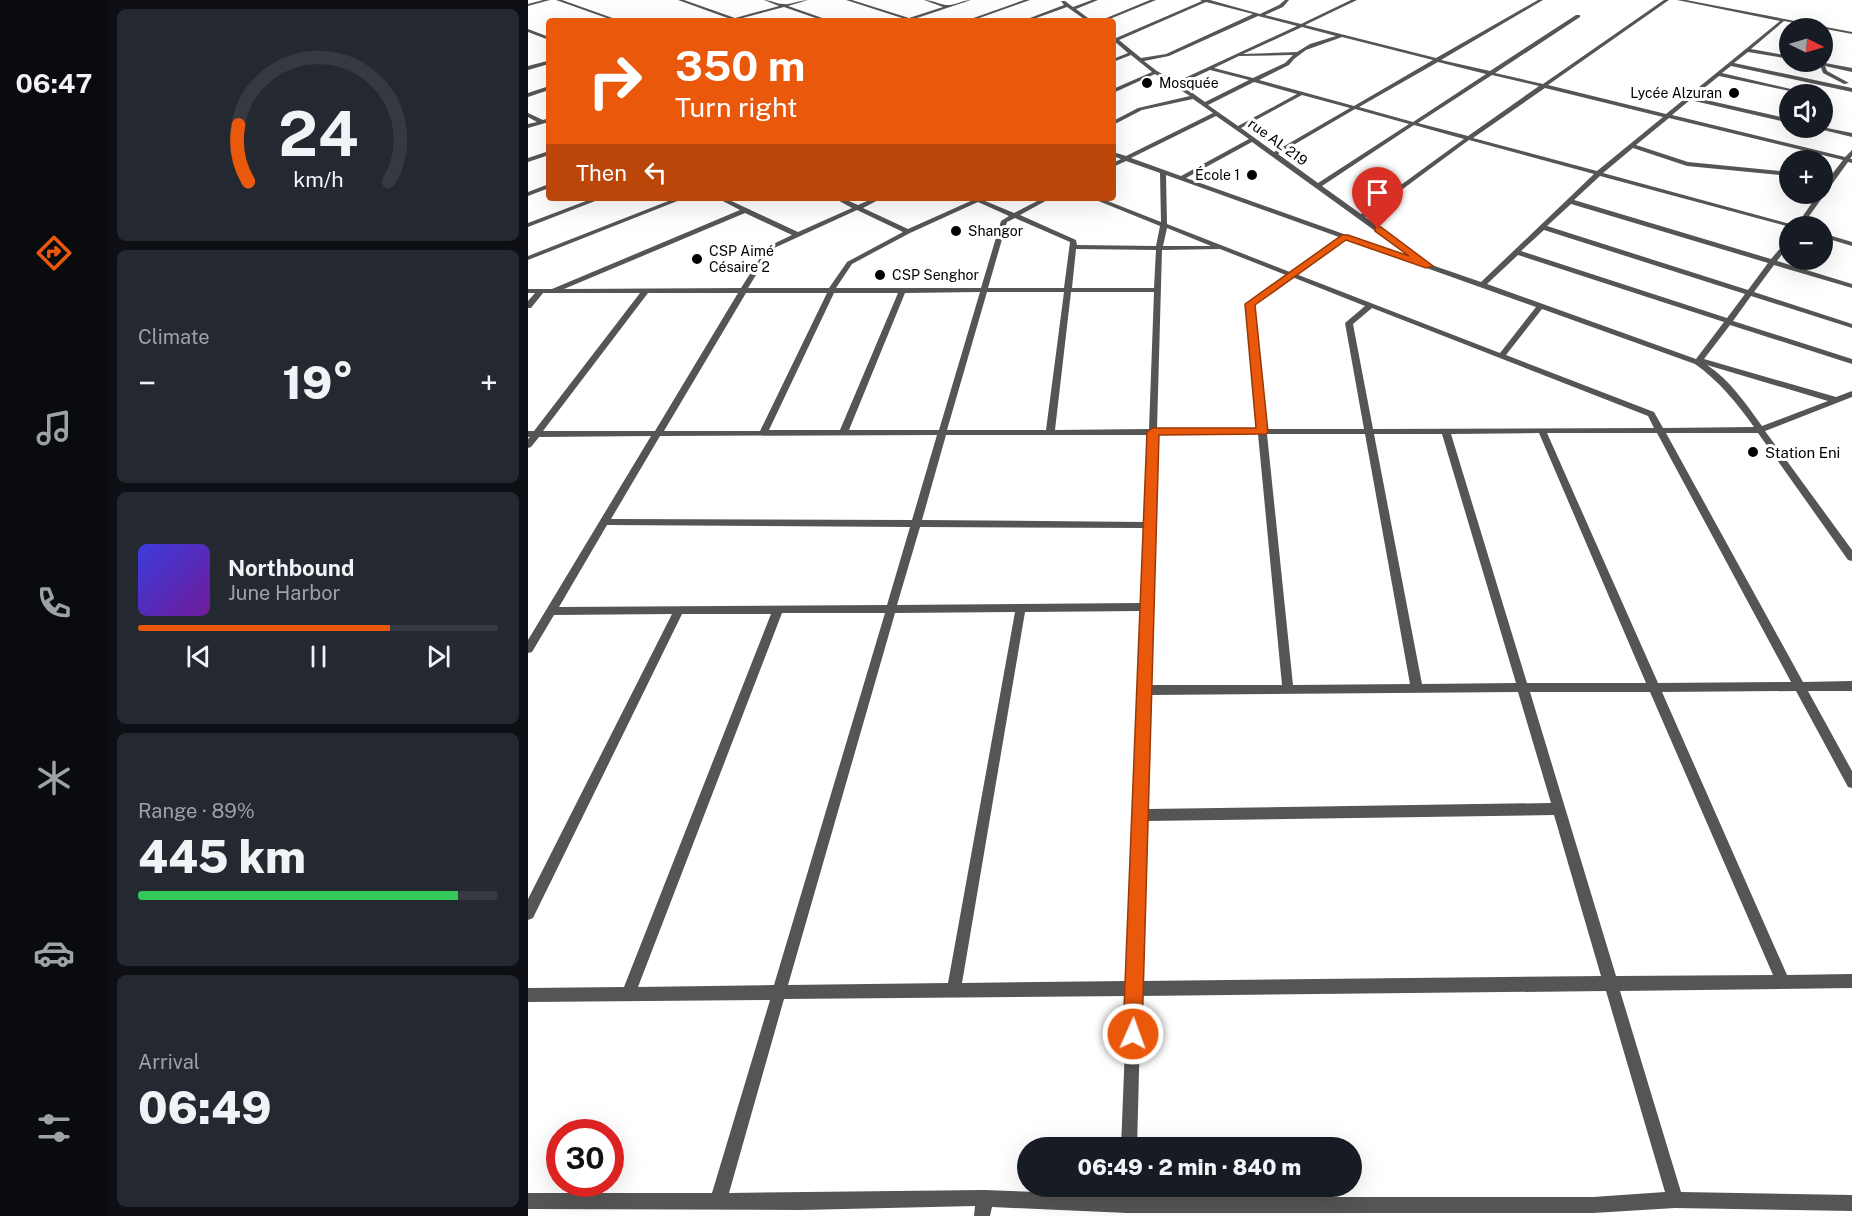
<!DOCTYPE html>
<html lang="en">
<head>
<meta charset="utf-8">
<style>
	:root { --surface:#171b24; --page:#242831; --text:#f1f3f6; --muted:#9ea1a6; --line:#363941; --accent:#ea580c }
	body { margin:0; font-family:"Public Sans",sans-serif; background:var(--page); color:var(--text); height:100vh; display:flex; flex-direction:column; font-size:22px; white-space:nowrap }
	* { box-sizing:border-box; margin:0 }
	p { font-size:20px; color:var(--muted) }
	.icon { flex:none; width:33px; height:33px; fill:none; stroke:currentColor; stroke-width:2; stroke-linecap:round; stroke-linejoin:round }
	.map { position:relative; flex:1; overflow:hidden }
	.sheet { display:flex; flex-direction:column; gap:9px; padding:9px; background:#0d0f14; width:420px }
	.sheet>* { flex:none }
	.banner { position:absolute; left:18px; top:18px; width:570px; height:183px; border-radius:6px; box-shadow:0 6px 24px #0002; background:#ea580c; color:#fff; overflow:hidden }
	.needle { width:39px; rotate:95deg }
	.buttons { position:absolute; left:1251px; top:18px; display:grid; gap:12px }
	.buttons a { display:grid; place-items:center; width:54px; height:54px; border-radius:50%; background:var(--surface); box-shadow:0 6px 24px #0002; font-size:30px }
	.speed { position:absolute; left:18px; top:1119px; display:flex; gap:12px; font-size:30px; font-weight:700; text-align:center }
	.speed>* { display:grid; place-content:center; width:78px; height:78px; border-radius:50%; background:var(--surface); box-shadow:0 6px 24px #0002; line-height:1 }
	.speed .limit { border:9px solid #d22; background:#fff; color:#111 }
	.pin { position:absolute; display:grid; place-items:center; width:51px; height:51px; color:#fff; margin:-62px -26px; border-radius:50% 50% 50% 0; rotate:-45deg; box-shadow:0 0 6px #0007 }
	.pin .icon { rotate:45deg }
	.me { position:absolute; width:66px; margin:-33px; rotate:2deg; stroke-linejoin:round; filter:drop-shadow(0 0 4px #0008) }
	.turn { display:flex; align-items:center; gap:21px; height:126px; padding:0 30px; font-size:27px }
	.turn .icon { width:78px; height:78px; stroke-width:2.5 }
	.turn b { display:block; font-size:42px; line-height:51px }
	.then { display:flex; align-items:center; height:57px; padding:0 30px; background:#0003; gap:12px; font-size:22px }
	.big { font-size:45px; font-weight:800; line-height:1.1 }
	.sheet .tile { flex:1; display:flex; flex-direction:column; justify-content:center; gap:9px; min-width:0; padding:0 21px; border-radius:9px; background:var(--page) }
	.sheet .dial { align-items:center; gap:0 }
	.dial svg { height:156px; overflow:visible; fill:none; stroke:var(--line); stroke-width:7; stroke-linecap:round; text-anchor:middle }
	.dial text { fill:var(--text); stroke:none }
	.song { display:flex; align-items:center; gap:18px }
	.cover { width:72px; height:72px; border-radius:9px; background:linear-gradient(135deg,hsl(240 70% 55%),hsl(280 70% 35%)) }
	.played { height:6px; border-radius:3px; background:linear-gradient(90deg,var(--accent) 70%,var(--line) 70%) }
	.keys { display:flex; justify-content:space-around; direction:ltr }
	.heat { display:flex; justify-content:space-between; align-items:center; font-size:33px; direction:ltr }
	.charge { height:9px; border-radius:4px; background:linear-gradient(90deg,#34c759 89%,var(--line) 0) }
	.trip { position:absolute; left:489px; top:1137px; width:345px; height:60px; border-radius:30px; background:var(--surface); box-shadow:0 6px 24px #0002; font-weight:800; line-height:60px; text-align:center }
	main { display:flex; flex:1; min-height:0 }
	.tabs { display:flex; flex-direction:column; width:108px; justify-content:space-around; align-items:center; background:#090b0e; color:var(--muted) }
	.tabs .icon { width:42px; height:42px }
	.tabs .active { color:var(--accent) }
	.tabs b { font-size:27px; color:var(--text) }
	.map>svg:first-child { display:block }
	.lines { fill:none; stroke-linecap:round; stroke-linejoin:round }
	.minor { fill:#555; fill-rule:evenodd }
	.route { fill:#ea580c; stroke:#983908; stroke-width:1.5 }
	.poi-dot { fill:#000; stroke:#fff; stroke-width:2 }
	.labels { text-anchor:middle; dominant-baseline:central; stroke-width:6; stroke-linejoin:round; paint-order:stroke }
	.far-poi-label { font-size:14px; fill:#000; stroke:#fff; text-anchor:start }
	.far-street-label { font-size:14px; fill:#000; stroke:#fff }
	.poi-label { font-size:15px; fill:#000; stroke:#fff; text-anchor:start }
</style>
</head>
<body>
<main>
<nav class="tabs">
<b>06:47</b>
<svg class="icon active" aria-label="directions" viewBox="0 0 24 24"><path d="M12 3l9 9-9 9-9-9zM9 14v-3h6M13 9l2 2-2 2"/></svg>
<svg class="icon" aria-label="music" viewBox="0 0 24 24"><path d="M9 18V5l10-2v13"/><circle cx="6" cy="18" r="3"/><circle cx="16" cy="16" r="3"/></svg>
<svg class="icon" aria-label="phone" viewBox="0 0 24 24"><path d="M5 4h4l2 5-3 2q2 4 5 5l2-3 5 2v4C11 20 4 13 5 4z"/></svg>
<svg class="icon" aria-label="climate" viewBox="0 0 24 24"><path d="M12 3v18M4 7l16 10M4 17L20 7"/></svg>
<svg class="icon" aria-label="car" viewBox="0 0 24 24"><path d="M5 17H2v-5l4-1 3-4h7l3 4 3 1v5h-3M9 17h6M6 11h13"/><circle cx="7" cy="17" r="2"/><circle cx="17" cy="17" r="2"/></svg>
<svg class="icon" aria-label="filters" viewBox="0 0 24 24"><path d="M4 7h16M4 17h16"/><circle cx="9" cy="7" r="2"/><circle cx="15" cy="17" r="2"/></svg>
</nav>
<section class="sheet">
<div class="tile dial"><svg viewBox="0 0 100 80">
<path d="M14 69A42 42 0 1 1 86 69"/>
<path d="M14 69A42 42 0 0 1 9 40" stroke="#ea580c"/>
<text x="50" y="56" font-size="32" font-weight="700">24</text>
<text x="50" y="72" font-size="11">km/h</text>
</svg></div>
<div class="tile"><p>Climate</p>
<div class="heat"><a>−</a><b class="big">19°</b><a>+</a></div>
</div>
<div class="tile">
<div class="song"><i class="cover"></i><div><b>Northbound</b><p>June Harbor</p></div></div>
<div class="played"></div>
<div class="keys"><svg class="icon" aria-label="previous" viewBox="0 0 24 24"><path d="M18 5L8 12l10 7zM5 5v14"/></svg><svg class="icon" aria-label="pause" viewBox="0 0 24 24"><path d="M8 5v14M16 5v14"/></svg><svg class="icon" aria-label="next" viewBox="0 0 24 24"><path d="M6 5l10 7-10 7zM19 5v14"/></svg></div>
</div>
<div class="tile"><p>Range · 89%</p><b class="big">445 km</b><div class="charge"></div></div>
<div class="tile"><p>Arrival</p><b class="big">06:49</b></div>
</section>
<div class="map">
<svg width="1324" height="1216" viewBox="0 0 1324 1216">
	<rect width="100%" height="100%" fill="#fff"/>
	<g class="lines">
		<path class="minor" d="M15,0H22L0,6V4Z
			M28,0H34L93,21H87Z
			M150,0H156L207,18L251,6L236,0C243,0 249,4 255,4C263,5 272,0 280,0L260,6L303,21H296L256,7L211,19L214,21H208Z
			M318,0H324L381,18L415,7L396,0C405,0 414,6 422,5C430,4 435,0 443,0L386,19L389,21H377V19Z
			M496,0H502L443,21H437Z
			M564,0H570L548,9L564,21H559L539,7L500,21H494L536,5L533,1H537L545,7Z
			M622,0H628L577,21H571Z
			M672,0H682L732,14L751,5L757,0H761L755,7L737,15L773,24L823,0H829L777,25L908,58L1010,0H1015L913,60L962,71L1048,15H1052V17L967,73L1015,84L1136,0H1141L1020,85L1138,114L1252,21L1149,0H1158L1324,32V34L1256,21L1223,49L1262,56V59L1220,52L1206,63L1324,88V92L1203,66L1194,73L1284,94H1276L1191,76L1165,97L1262,119V123L1162,100L1144,115L1317,157L1324,150V156L1322,159H1324V163L1320,162L1274,226H1268L1290,194H1294V187L1315,160L1141,118L1108,145L1160,162L1262,172V176L1159,166L1105,148L1075,173L1266,225L1267,226L1262,227L1072,176L1046,200L1243,259L1262,237V244L1249,261L1324,284V288L1246,265L1226,292L1324,324V328L1223,296L1205,321L1324,359V364L1202,325L1176,359L1308,397L1324,391V397L1237,431L1324,550V561L1320,560L1230,433H1138L1275,682L1324,681V691H1280L1324,771V788L1320,787L1268,691L1134,692L1259,975L1324,974V988L1092,991L1153,1192L1324,1195V1211L1147,1208L1065,1213H599L464,1207L462,1216H446L447,1206L272,1210L0,1209V1193H184L242,1000L0,1002V988L96,987L243,614H154L5,918L0,920V899L144,614L26,615L4,652L0,653V640L123,436L11,437L3,447L0,448V439L2,437H0V431H6L112,293H15L3,308H0V301L7,293H0V289H24L212,210L189,198H197L270,232L324,208L306,198H314L330,205L346,198H354L335,208L380,229L445,200L442,198H450L486,213L515,198H523L492,215L548,240L549,245L628,246L632,226L563,198H572L633,222L632,173L598,161L585,167V163L593,159L585,156V152L598,156L685,113L665,99L614,110L585,125V121L610,108L662,96L627,74L585,93V89L624,72L603,55L585,62V59L600,53L585,40V37L588,38L674,1ZM678,2L725,14L638,54L613,58L591,40ZM730,16L769,26L648,82L629,71L616,61L641,56ZM774,27L808,36L782,44L769,52L715,54ZM814,37L905,60L826,106L731,80L761,65L766,59L778,50ZM765,55L757,63L725,78L686,68L711,56ZM910,62L958,74L885,122L831,107ZM682,70L721,80L677,102L652,84ZM964,75L1011,86L940,136L890,123ZM726,82L769,94L710,126L680,105ZM1017,88L1135,117L1069,171L945,138ZM774,95L822,108L746,152L713,128ZM827,109L881,124L790,183L750,154ZM688,116L721,139L653,176L603,158ZM886,125L936,139L833,214L794,186ZM941,140L1066,174L953,282L892,261L894,259L893,258L837,217ZM724,142L886,259L658,178ZM638,175L811,237L762,272L639,224ZM450,202L481,216L473,221L453,288H308L324,264L382,233ZM1043,204L1240,263L1220,290L1019,226ZM329,210L375,232L319,262L301,288H220L244,249ZM217,213L264,235L239,247L213,288L36,289ZM487,218L542,242L536,288H460L479,222ZM639,228L683,246H635ZM1016,230L1217,294L1199,318L993,251ZM817,239L1008,307L972,353L768,274ZM548,249L628,250L626,288H544ZM692,249L758,275L718,304L730,429H629L634,250ZM990,255L1196,322L1168,359L959,284ZM764,277L837,306L817,323L836,429H739L726,305ZM452,292L411,430H321L377,293ZM459,292H536L518,430H419ZM543,292H626L621,429L527,430ZM120,293H210L127,431H15ZM218,293H299L232,431H136ZM306,293H370L312,430H241ZM844,308L1120,416L1126,428L845,429L825,324ZM1014,309L1167,364C1191,381 1209,403 1226,427L1135,428L1126,412L978,355ZM1179,365L1300,401L1234,426C1218,404 1202,380 1179,365ZM1011,433L1118,683H999L923,434ZM1019,433H1129L1263,682L1130,683ZM730,434L754,685H622L629,435ZM739,434H837L882,684L765,685ZM846,434H914L988,683L894,684ZM409,435L384,520L83,519L132,436ZM418,435H620L617,522L394,520ZM79,525L382,527L359,605L31,607ZM392,527L617,528L614,603L369,605ZM614,611L599,981L434,983L497,612ZM487,612L420,983L260,985L367,613ZM254,613H357L246,985L110,987ZM990,692L1023,803L619,809L622,695ZM1002,692H1122L1245,975L1088,976ZM1026,815L1073,976L614,981L618,821ZM1078,991L1137,1192L1065,1197H627L607,1196V1186H591V1195L457,1190L201,1193L256,999L599,996L593,1148H609L613,996Z
			M0,29L21,37V40L0,32Z
			M19,61H21V64L0,70V66Z
			M1285,62H1292L1324,68V72L1297,66L1299,71L1321,83L1316,84L1295,73L1292,65Z
			M21,86V90L0,97V93Z
			M1294,96L1303,99L1294,106V101L1296,100L1294,99Z
			M0,113L15,120L21,118V122L0,128V124L9,122L0,117Z
			M1294,127L1324,133V137L1287,128Z
			M21,151V155L0,162V158Z
			M21,184V188L0,196V192Z
			M66,198H75L0,227V223Z
			M148,198H157L0,260V256Z
			M1294,233L1324,242V246L1294,237Z"/>
	</g>
	<path class="route" d="M847,227H853L905,266L898,268L818,240L727,305L740,432L738,434L631,435L614,1034L611,1041L605,1044L598,1041L595,1034L619,432L625,428H728L717,304L814,235H820L881,256L847,231Z"/>
	<g class="poi-dot">
		<circle cx="619" cy="83" r="6"/>
		<circle cx="1206" cy="93" r="6"/>
		<circle cx="724" cy="175" r="6"/>
		<circle cx="428" cy="231" r="6"/>
		<circle cx="169" cy="259" r="6"/>
		<circle cx="352" cy="275" r="6"/>
		<circle cx="1225" cy="452" r="6"/>
	</g>
	<g class="labels">
		<g class="far-poi-label">
			<text x="631" y="83">Mosquée</text>
			<text x="1194" y="93" text-anchor="end">Lycée Alzuran</text>
			<text x="712" y="175" text-anchor="end">École 1</text>
			<text x="440" y="231">Shangor</text>
			<text x="181" y="251">CSP Aimé<tspan x="181" dy="16">Césaire 2</tspan></text>
			<text x="364" y="275">CSP Senghor</text>
		</g>
		<g class="far-street-label">
			<text transform="translate(750 142) rotate(36)">rue AL 219</text>
		</g>
		<g class="poi-label">
			<text x="1237" y="452">Station Eni</text>
		</g>
	</g>
</svg>
<div class="buttons">
<a><svg class="needle" viewBox="-14 -14 28 28"><path d="M0-13l5 13h-10z" fill="#e53935"/><path d="M0 13l5-13h-10z" fill="#9ea1a6"/></svg></a>
<a><svg class="icon" aria-label="sound" viewBox="0 0 24 24"><path d="M4 9h4l5-4v14l-5-4H4zM17 9q2 3 0 6"/></svg></a>
<a>+</a>
<a>−</a>
</div>
<div class="speed"><div class="limit">30</div></div>
<div class="pin" style="left:850px;top:229px;background:#d93025"><svg class="icon" aria-label="arrive" viewBox="0 0 24 24"><path d="M6 21V4h12l-3 4 3 4H6"/></svg></div>
<svg class="me" style="left:605px;top:1034px" viewBox="-20 -20 40 40"><circle r="17" fill="#ea580c" stroke="#fff" stroke-width="3"/><path d="M0-11L8 9 0 5-8 9z" fill="#fff"/></svg>
<div class="trip">06:49 · 2 min · 840 m</div>
<div class="banner">
<div class="turn"><svg class="icon" aria-label="right" viewBox="0 0 24 24"><path d="M7 20v-9h11M14 6l5 5-5 5"/></svg><div><b>350 m</b>Turn right</div></div>
<div class="then">Then<svg class="icon" aria-label="left" viewBox="0 0 24 24"><path d="M17 20v-9H6M10 6l-5 5 5 5"/></svg></div>
</div>
</div>
</main>
</body>
</html>
